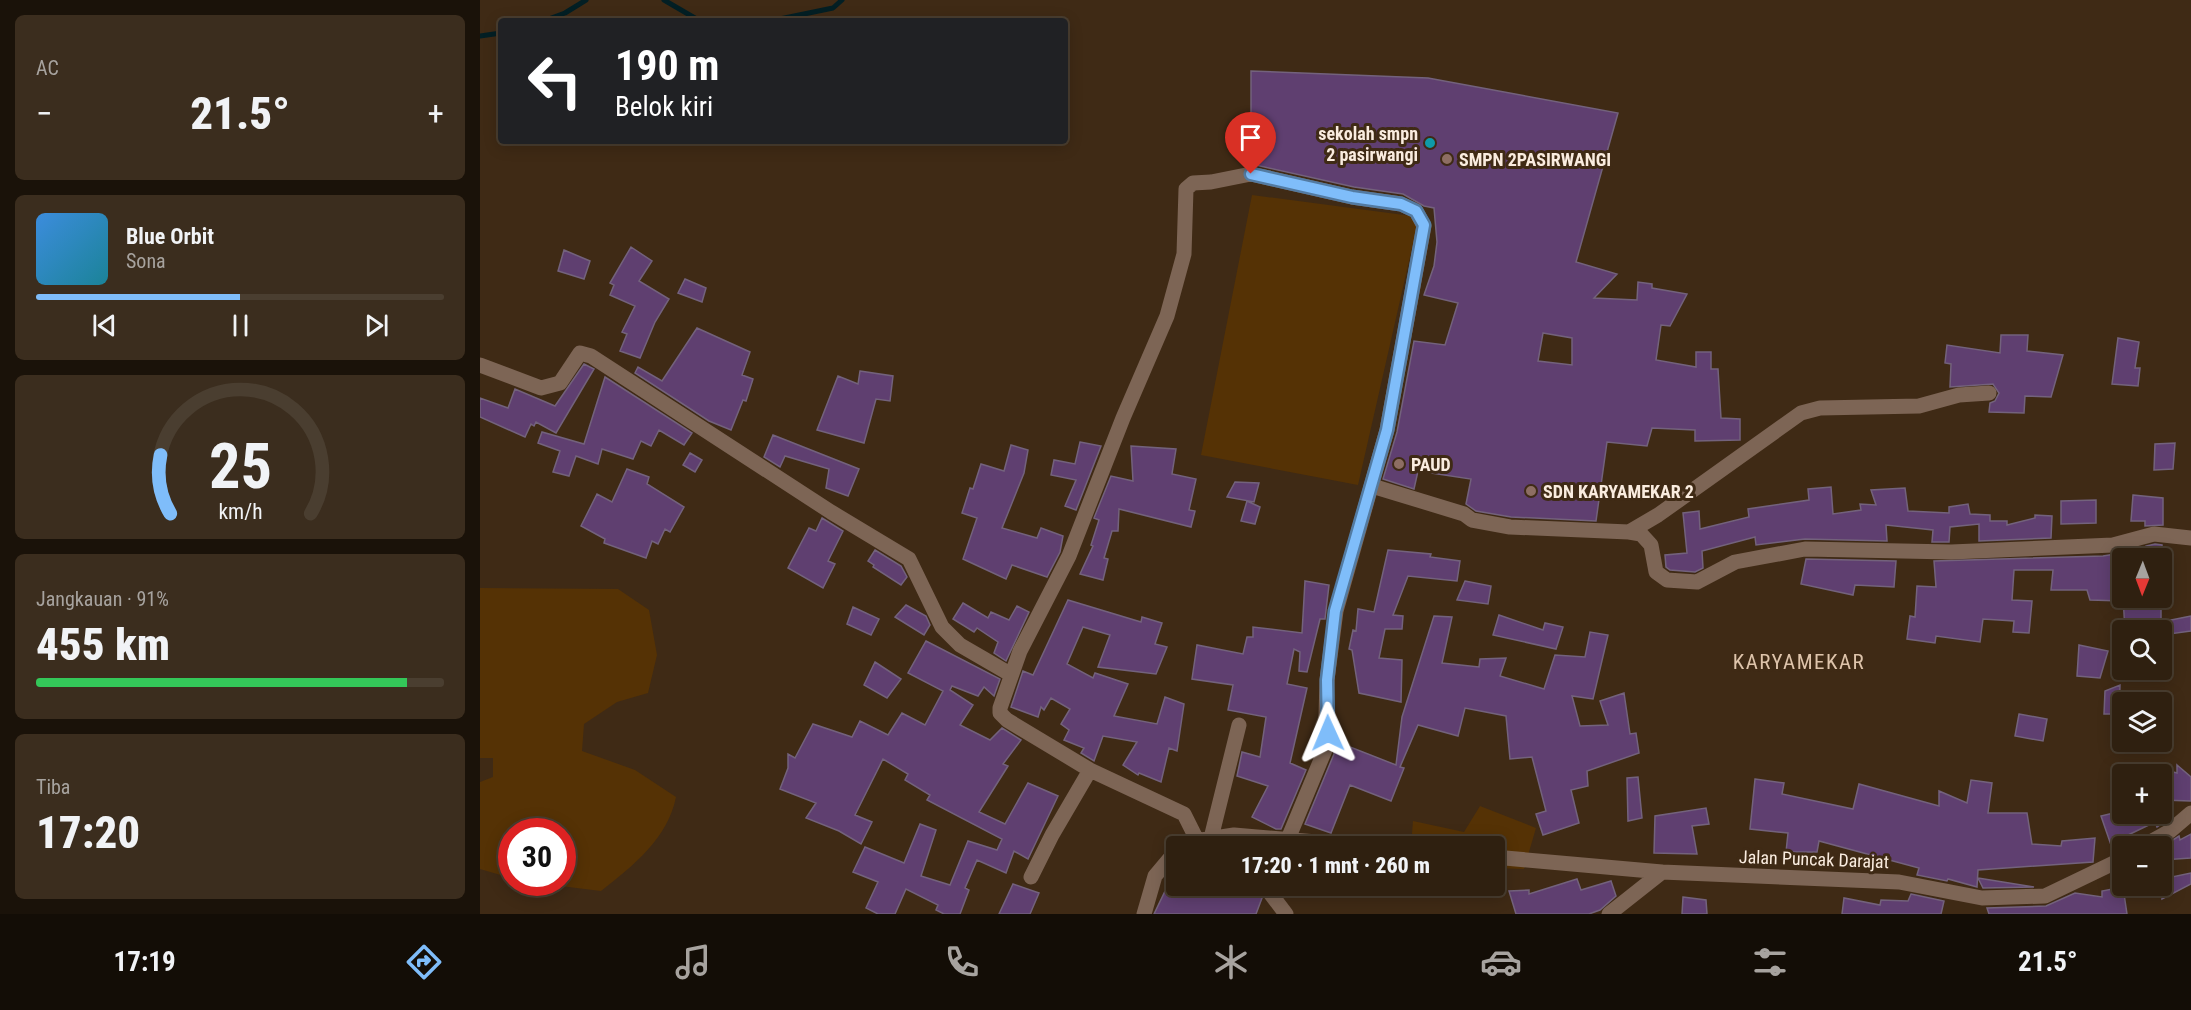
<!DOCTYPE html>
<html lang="id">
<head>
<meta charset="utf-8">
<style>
	:root { --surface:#2f2010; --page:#3b2d1e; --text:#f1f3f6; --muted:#a7a39f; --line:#4a3e30; --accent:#7fbdfa }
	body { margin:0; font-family:"Roboto Condensed",sans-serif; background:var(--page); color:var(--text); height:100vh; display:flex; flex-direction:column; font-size:22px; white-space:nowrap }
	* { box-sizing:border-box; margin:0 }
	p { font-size:20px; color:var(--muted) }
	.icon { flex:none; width:33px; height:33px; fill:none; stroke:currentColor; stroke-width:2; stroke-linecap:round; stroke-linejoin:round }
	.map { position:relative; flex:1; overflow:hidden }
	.sheet { display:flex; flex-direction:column; gap:15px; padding:15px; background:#1a1209; width:480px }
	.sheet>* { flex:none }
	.top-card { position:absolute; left:18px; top:18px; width:570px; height:126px; border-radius:6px; box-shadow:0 3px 15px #0003,0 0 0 2px var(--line); background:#202124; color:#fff; overflow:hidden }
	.needle { width:39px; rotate:181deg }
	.controls { position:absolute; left:1632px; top:548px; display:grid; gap:12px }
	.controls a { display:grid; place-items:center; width:60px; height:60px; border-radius:6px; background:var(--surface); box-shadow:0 3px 15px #0003,0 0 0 2px var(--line); font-size:30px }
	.speed { position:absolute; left:18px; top:818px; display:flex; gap:12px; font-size:30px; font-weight:700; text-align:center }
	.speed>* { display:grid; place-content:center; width:78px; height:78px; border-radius:50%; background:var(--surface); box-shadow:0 3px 15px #0003,0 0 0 2px var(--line); line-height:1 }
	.speed .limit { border:9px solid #d22; background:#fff; color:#111 }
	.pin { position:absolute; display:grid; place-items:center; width:51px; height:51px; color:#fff; margin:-62px -26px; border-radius:50% 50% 50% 0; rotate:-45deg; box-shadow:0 0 6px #0007 }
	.pin .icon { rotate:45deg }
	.me { position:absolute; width:66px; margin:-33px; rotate:359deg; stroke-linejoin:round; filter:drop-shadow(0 0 4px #0008) }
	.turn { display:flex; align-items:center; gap:21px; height:126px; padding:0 18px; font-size:27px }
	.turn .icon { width:78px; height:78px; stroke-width:2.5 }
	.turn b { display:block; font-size:42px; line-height:51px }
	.big { font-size:45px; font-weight:800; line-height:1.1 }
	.sheet .widget { flex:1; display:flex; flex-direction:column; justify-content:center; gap:9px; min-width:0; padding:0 21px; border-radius:9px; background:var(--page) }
	.sheet .dial { align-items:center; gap:0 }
	.dial svg { height:156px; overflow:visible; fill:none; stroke:var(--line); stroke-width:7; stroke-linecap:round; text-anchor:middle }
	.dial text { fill:var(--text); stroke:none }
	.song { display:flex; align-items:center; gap:18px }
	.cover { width:72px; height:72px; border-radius:9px; background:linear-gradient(135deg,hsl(210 70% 55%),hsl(190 70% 35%)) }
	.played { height:6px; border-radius:3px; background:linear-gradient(90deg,var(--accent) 50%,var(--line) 50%) }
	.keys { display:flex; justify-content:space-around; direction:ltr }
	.heat { display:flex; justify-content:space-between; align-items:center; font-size:33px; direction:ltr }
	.charge { height:9px; border-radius:4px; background:linear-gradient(90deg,#34c759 91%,var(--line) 0) }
	.trip { position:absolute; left:686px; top:836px; width:339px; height:60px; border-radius:6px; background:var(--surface); box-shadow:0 3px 15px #0003,0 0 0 2px var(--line); font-weight:800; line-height:60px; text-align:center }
	.dock { display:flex; height:96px; justify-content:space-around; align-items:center; background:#130d06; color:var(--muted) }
	.dock .icon { width:42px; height:42px }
	.dock .current { color:var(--accent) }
	.dock b { font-size:27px; color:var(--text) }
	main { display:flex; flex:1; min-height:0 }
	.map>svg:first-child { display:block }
	.green { fill:#553205 }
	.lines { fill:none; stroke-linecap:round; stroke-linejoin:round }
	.stream { stroke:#031f24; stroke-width:5 }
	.building { fill:#5f3f70; stroke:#73627c; stroke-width:1.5; fill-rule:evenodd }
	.minor { stroke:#7d6555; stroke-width:15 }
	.route-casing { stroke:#537ba2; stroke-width:15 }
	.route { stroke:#7fbdfa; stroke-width:10 }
	.culture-dot { fill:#0f9aa8; stroke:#3f2a15; stroke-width:2 }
	.education-dot { fill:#8d6e63; stroke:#3f2a15; stroke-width:2 }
	.labels { text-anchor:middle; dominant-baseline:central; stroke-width:6; stroke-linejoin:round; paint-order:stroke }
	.poi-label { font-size:18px; font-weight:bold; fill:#faecdf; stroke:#3f2a15; text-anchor:start }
	.street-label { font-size:18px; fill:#faecdf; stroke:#3f2a15 }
	.quarter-label { font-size:21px; letter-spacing:1.5px; fill:#dec4ab; stroke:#3f2a15 }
</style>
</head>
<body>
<main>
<section class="sheet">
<div class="widget"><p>AC</p>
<div class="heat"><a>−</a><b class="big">21.5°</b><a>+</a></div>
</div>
<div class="widget">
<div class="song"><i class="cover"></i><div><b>Blue Orbit</b><p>Sona</p></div></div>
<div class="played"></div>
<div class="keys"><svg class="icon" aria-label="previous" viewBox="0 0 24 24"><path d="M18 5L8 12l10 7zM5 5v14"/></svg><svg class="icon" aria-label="pause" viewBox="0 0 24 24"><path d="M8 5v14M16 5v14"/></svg><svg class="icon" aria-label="next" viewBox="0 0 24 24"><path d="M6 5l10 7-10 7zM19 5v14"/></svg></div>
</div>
<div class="widget dial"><svg viewBox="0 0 100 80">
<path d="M14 69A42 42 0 1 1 86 69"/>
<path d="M14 69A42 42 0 0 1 9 39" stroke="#7fbdfa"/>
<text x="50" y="56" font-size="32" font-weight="700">25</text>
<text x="50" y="72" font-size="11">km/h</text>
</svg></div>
<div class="widget"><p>Jangkauan · 91%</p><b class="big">455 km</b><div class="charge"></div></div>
<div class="widget"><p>Tiba</p><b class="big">17:20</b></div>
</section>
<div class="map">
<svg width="1711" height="914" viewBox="0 0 1711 914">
	<rect width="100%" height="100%" fill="#3f2a15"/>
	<path class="green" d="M772,195L939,217L878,485L721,455Z
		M0,588L138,589L169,610L177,655L168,693L137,702L104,724L102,751L155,770L196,797C188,838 153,866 121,891L48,882H82V831H32L31,878L0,869V782L13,777V758H0Z
		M1000,806L1056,828L1044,869L1014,868V846H931L933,821L984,832Z"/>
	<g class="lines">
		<path class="stream" d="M184,0L220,21H225
			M63,21L85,13L106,0
			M290,21L353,8L362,0
			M0,36L21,33"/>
	</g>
	<path class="building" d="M771,71L948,78L1138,113L1096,262L1137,274L1114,298L1157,300L1158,282L1172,284V288L1207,294L1190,326L1181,325L1176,360L1216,367V352H1231V369H1238L1241,418L1260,419V440L1215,441V430L1172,428L1167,446L1127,442L1116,521L1031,517L996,511L986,504L991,479L938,471L934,489L903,479L917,432L934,341L965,345L978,303L944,295L954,266L957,242L954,208L944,206L923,194L874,187L771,164ZM1063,333L1092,338V365L1058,361Z
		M151,247L172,261L159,281L189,299L175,322L160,358L140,351L147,334L142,332L155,306L130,295L134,285L130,283Z
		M84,250L110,261L104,279L78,271Z
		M205,279L226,288L222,302L198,293Z
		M217,328L270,352L262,375L273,379L266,401L263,400L251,430L229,421L155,373L158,367L182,381Z
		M1521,335H1548L1547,351L1583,355L1571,397L1545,396L1544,413L1509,412L1510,403L1515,401L1519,393L1513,384L1470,387L1471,364L1465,363L1467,345L1520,353Z
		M1638,338L1659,342L1655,368H1660L1658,386L1632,384Z
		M104,364L114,369L76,433L56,422L54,426L51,424L45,437L0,417V398L28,408L35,389L75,406Z
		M380,371L413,376L410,401L396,399L384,443L337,430L358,376L378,384Z
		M125,377L212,433L204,445L179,430L171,446L161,441L153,459L122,449L118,464L96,456L89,476L73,472L80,451L58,443L62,432L104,444Z
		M293,435L379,469L368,496L346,488L349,469L305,456L300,467L284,457Z
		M600,442L621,446L596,510L585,506L596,480L571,475L574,460L595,464Z
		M1695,443L1693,469L1674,470L1675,444Z
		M531,445L548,450L544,473L522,528L557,538L561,528L583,536L580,552L567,577L532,565L526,579L483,559L497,518L482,513L490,488L493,489L501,464L524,471Z
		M651,446L696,449L692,474L716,479L709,510L715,511L711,527L639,509L638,531H632L624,558L628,559L623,580L600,574L613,546L611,545L619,520L614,518L631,476L653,481Z
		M210,453L222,460L215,472L203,465Z
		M147,469L169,477L167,484L204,507L190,532L185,529L178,544L172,541L166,558L124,543L125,539L101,526L117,494L132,502Z
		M755,482L779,483L774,502L747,497Z
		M1351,487L1353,514L1381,510L1380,504L1396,505L1391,490L1425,488L1428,511L1469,513V507L1488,504L1490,514L1510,515V521H1527V525L1555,518V515L1572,516L1571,538L1499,541V524L1470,527L1469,542H1452L1453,530L1406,525L1407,541L1325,539L1276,545L1275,537L1222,551L1223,568L1215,572L1190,570L1186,567L1185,555L1207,553L1203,513L1219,511L1220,529L1269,517L1268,509L1329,500L1328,489Z
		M1653,495L1683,498V525L1665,526V521H1651Z
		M1616,500V523L1581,524V501Z
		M767,501L780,507L775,524L761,521Z
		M342,518L363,531L348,561L355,564L343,588L308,568L329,528L336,531Z
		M1675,544L1682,545V558H1667L1666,546Z
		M395,550L421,566L427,577L421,585L393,567L394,565L388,561Z
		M908,550L951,554L950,557L980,561L977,581L928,576L913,615L923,616L922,629H905L899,658L922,660L921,702L879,693L872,650L869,649L873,630L876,631L878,609L894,612Z
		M1642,553V601L1610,600L1607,590H1571L1573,570H1534L1532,600L1552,601L1549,633L1533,632L1534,621L1503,619L1500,642L1456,636L1455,643L1427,639L1430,616L1435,617L1437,586L1456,587L1454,561L1623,556Z
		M1326,559L1416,561L1414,587L1375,585L1373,595L1321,584Z
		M825,581L849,585L845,619H840L827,672L819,671L820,652L814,649L807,684L827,688L810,763L826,770L801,829H796L772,817L788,786L757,776L762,752L780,757L786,717L748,710L753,685L712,679L717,645L763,654L767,637H773V627L822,633Z
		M985,581L1011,586L1008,604L977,600Z
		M1643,597H1681V622L1711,616V631L1682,635V630H1645Z
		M588,600L661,622L662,617L682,623L675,644L687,647L676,674L618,667L630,635L603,627L587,664L613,678L615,673L648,684L634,716L677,724L685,697L704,704L697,751L689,748L681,782L659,773L658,775L643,765L657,742L623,736L614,761L601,753L604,748L584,740L589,730L581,724L590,709L571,698L564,710L561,707L558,717L531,707L543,671L553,675Z
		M483,603L508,618L511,612L529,620L537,606L549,612L526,661L514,653L518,642L497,628L494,632L473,619Z
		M426,605L446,616L450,625L444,635L415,617Z
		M373,607L399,619L391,635L367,624Z
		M1019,615L1063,630L1065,623L1083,627L1076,649L1013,635Z
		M954,616L972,617L962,663L999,667L1000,659L1026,658L1020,676L1064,689L1075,655L1105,657L1110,632L1128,635L1113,699L1092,696L1100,726L1128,725L1120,701L1144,693L1150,734L1156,733L1159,753L1107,771L1108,786L1091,790L1099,823L1063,835L1056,814L1066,811L1052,757L1030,759L1026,716L985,708L978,736L938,725L920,767L924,768L911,801L870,785L851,833L825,824L854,754L855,741L916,765L922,717Z
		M446,641L520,679L514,696L504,687L498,696L472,686L470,690L493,705L480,725L510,740L522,728L541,740L523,764L528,766L499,812L525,824L548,783L578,796L548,859L534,851L526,873L497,860L485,888L489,890L480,914H464L456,910L458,905L426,889L415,914H398L386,908L398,882L373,872L385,847L424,863L440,824L456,830L441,876L470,885L488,841L517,850L522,839L447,800L450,795L425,780L428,774L403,759L375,815L392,822L381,844L359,831L326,818L336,803L300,789L308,768V754L315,758L333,724L372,737L380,721L408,735L422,713L445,725L463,691L428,673Z
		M1599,645L1628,651L1620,678L1597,676Z
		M395,662L421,679L407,698L384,685Z
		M1640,685L1639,714H1624L1625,691Z
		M1539,714L1567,719L1563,741L1535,736Z
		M1697,765L1711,777V801L1682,800V769L1697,773Z
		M1158,777L1162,818L1148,821L1147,778Z
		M1275,779L1304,783L1302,794L1373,809L1379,784L1459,806V791L1487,803L1491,780L1512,783L1508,813H1547L1552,844L1581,846L1582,841L1615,838L1613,862L1498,870L1497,887L1468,879L1467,881L1437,875L1439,868L1339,841L1337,852H1306L1308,833L1270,829Z
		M1226,808L1229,824L1212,826L1217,854L1174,853L1175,816Z
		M1642,811V813H1693L1692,816L1677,827L1675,822L1646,836L1648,844L1631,845L1621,816Z
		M1711,834V858L1682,860V850L1686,847L1685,845L1699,836L1700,840Z
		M1711,873V884L1682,899V879Z
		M1498,878L1554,887L1503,888Z
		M1097,879L1101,890L1131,881L1136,896L1120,910L1109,914H1036L1029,891L1049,890V894Z
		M533,884L559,893L550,914H519Z
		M688,885H762L782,898L776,914H674Z
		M1643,887L1647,914H1509L1507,908L1566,906L1595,893L1622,897V891Z
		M1431,894L1464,901L1461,914H1362L1364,898L1400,905L1401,900L1428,901Z
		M1203,897L1226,900L1227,914H1202Z"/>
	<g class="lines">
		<path class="minor" d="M0,365L61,388L80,383L100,353L111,356L351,512L429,559L462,627L480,645L530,674
			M892,486L984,514L992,520L1030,527L1149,532L1178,515L1321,413L1340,408L1439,406L1479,395L1509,393
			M1149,532L1161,534L1171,545L1176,572L1187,580L1217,582L1255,562L1325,549L1471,552L1633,545L1674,534L1711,538
			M731,838L759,725
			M717,840L704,814L610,770L527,720L520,713V708L540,651L589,556L643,418L687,316L704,254L706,189L713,183L731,182L771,174L872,197L921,204L936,211L944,226L907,430L856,611L847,680L845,750L808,839
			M702,846L708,842L754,835L884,846
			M1663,846L1690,831L1711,813
			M1014,857L1182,872L1419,882L1502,898L1565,896L1642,859
			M551,877L572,835L610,770
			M784,885L806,914
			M664,914L675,876L696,851
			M1129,914L1182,872"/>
	</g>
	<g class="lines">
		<defs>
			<path id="route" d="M771,174L872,197L921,204L936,211L944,225L907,430L855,611L847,680L848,733"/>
		</defs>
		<use href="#route" class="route-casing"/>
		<use href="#route" class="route"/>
	</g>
	<circle class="culture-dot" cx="950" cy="143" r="6"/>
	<g class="education-dot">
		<circle cx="967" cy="159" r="6"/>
		<circle cx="919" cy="464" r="6"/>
		<circle cx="1051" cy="491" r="6"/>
	</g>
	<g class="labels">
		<g class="poi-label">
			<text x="938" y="133" text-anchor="end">sekolah smpn<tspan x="938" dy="21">2 pasirwangi</tspan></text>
			<text x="979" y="159">SMPN 2PASIRWANGI</text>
			<text x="931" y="464">PAUD</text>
			<text x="1063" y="491">SDN KARYAMEKAR 2</text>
		</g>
		<g class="street-label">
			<text transform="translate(1334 859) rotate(2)">Jalan Puncak Darajat</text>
		</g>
		<g class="quarter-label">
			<text x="1319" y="662">KARYAMEKAR</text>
		</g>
	</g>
</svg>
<div class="controls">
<a><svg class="needle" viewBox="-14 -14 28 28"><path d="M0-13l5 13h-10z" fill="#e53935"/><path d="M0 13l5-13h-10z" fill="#a7a39f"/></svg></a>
<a><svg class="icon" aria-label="search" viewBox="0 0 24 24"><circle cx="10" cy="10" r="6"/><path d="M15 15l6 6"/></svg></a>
<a><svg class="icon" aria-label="layers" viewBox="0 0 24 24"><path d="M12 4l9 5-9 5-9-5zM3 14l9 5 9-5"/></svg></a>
<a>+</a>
<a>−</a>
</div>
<div class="speed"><div class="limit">30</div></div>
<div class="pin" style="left:771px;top:174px;background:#d93025"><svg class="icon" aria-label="arrive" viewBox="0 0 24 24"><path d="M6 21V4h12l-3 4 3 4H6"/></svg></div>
<svg class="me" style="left:848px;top:733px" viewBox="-20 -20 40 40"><path d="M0-17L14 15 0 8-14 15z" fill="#7fbdfa" stroke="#fff" stroke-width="4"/></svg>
<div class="trip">17:20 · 1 mnt · 260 m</div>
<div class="top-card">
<div class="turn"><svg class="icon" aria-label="left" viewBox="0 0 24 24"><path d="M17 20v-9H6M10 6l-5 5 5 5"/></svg><div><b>190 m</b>Belok kiri</div></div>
</div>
</div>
</main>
<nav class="dock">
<b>17:19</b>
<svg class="icon current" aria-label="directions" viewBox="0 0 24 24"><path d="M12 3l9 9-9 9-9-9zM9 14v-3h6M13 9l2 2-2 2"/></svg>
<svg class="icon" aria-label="music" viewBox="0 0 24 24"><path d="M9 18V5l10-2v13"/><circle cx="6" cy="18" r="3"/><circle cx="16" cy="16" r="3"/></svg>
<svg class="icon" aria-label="phone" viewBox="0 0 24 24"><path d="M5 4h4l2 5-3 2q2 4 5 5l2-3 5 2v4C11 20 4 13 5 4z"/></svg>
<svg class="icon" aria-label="climate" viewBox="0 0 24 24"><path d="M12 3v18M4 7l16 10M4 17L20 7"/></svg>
<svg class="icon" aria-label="car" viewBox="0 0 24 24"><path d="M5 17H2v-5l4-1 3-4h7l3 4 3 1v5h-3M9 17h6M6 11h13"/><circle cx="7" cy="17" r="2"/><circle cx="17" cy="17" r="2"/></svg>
<svg class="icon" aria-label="filters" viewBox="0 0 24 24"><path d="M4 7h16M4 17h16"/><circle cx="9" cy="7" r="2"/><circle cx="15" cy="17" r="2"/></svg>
<b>21.5°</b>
</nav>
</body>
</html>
